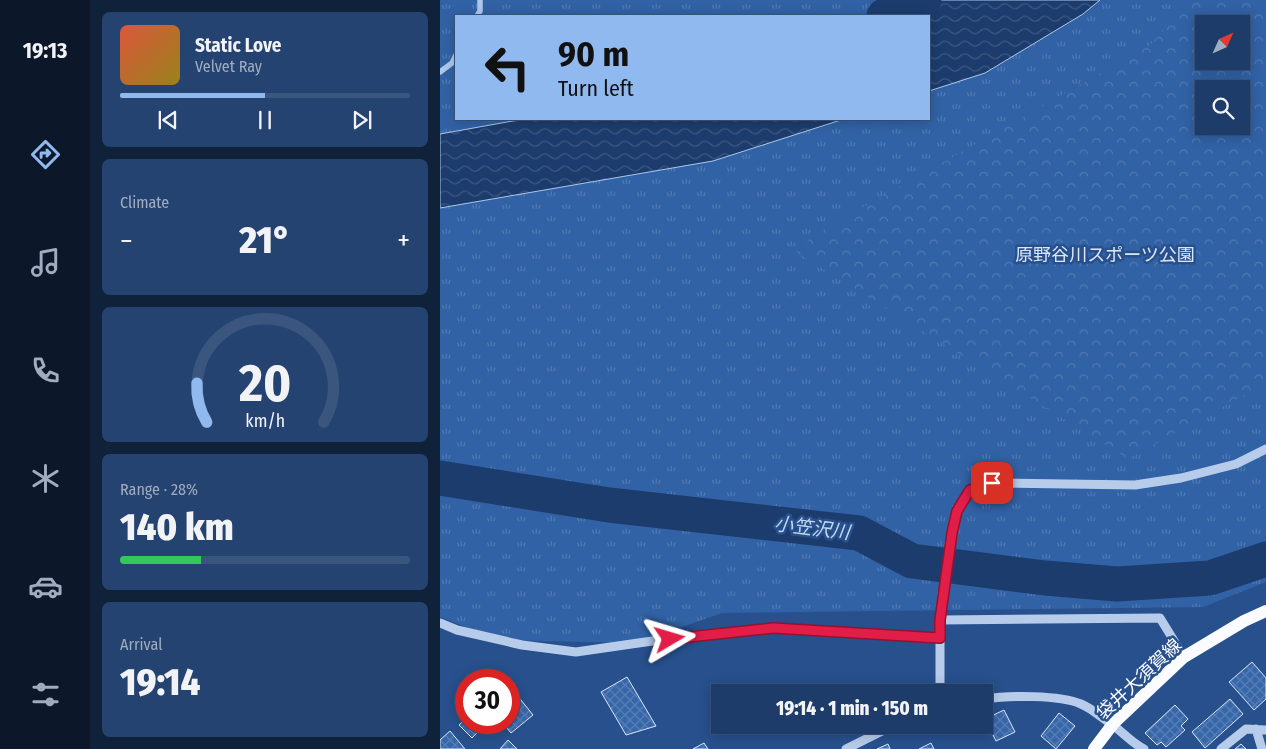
<!DOCTYPE html>
<html lang="en">
<head>
<meta charset="utf-8">
<style>
	:root { --surface:#1d3c6a; --page:#254370; --text:#f1f3f6; --muted:#a0adc1; --line:#3b567e; --accent:#90b9f0 }
	body { margin:0; font-family:"Fira Sans Condensed","Noto Sans JP",sans-serif; background:var(--page); color:var(--text); height:100vh; display:flex; flex-direction:column; font-size:19px; white-space:nowrap }
	* { box-sizing:border-box; margin:0 }
	p { font-size:16px; color:var(--muted) }
	.icon { flex:none; width:28px; height:28px; fill:none; stroke:currentColor; stroke-width:2; stroke-linecap:round; stroke-linejoin:round }
	.map { position:relative; flex:1; overflow:hidden }
	.panel { display:flex; flex-direction:column; gap:12px; padding:12px; background:#10213a; width:350px }
	.panel>* { flex:none }
	.guide { position:absolute; left:15px; top:15px; width:475px; height:105px; border-radius:0px; box-shadow:0 2px 12px #0003,0 0 0 1px var(--line); background:#90b9f0; color:#111; overflow:hidden }
	.needle { width:32px; rotate:45deg }
	.fabs { position:absolute; left:755px; top:15px; display:grid; gap:10px }
	.fabs a { display:grid; place-items:center; width:55px; height:55px; border-radius:0px; background:var(--surface); box-shadow:0 2px 12px #0003,0 0 0 1px var(--line); font-size:25px }
	.speed { position:absolute; left:15px; top:669px; display:flex; gap:10px; font-size:25px; font-weight:700; text-align:center }
	.speed>* { display:grid; place-content:center; width:65px; height:65px; border-radius:50%; background:var(--surface); box-shadow:0 2px 12px #0003,0 0 0 1px var(--line); line-height:1 }
	.speed .limit { border:8px solid #d22; background:#fff; color:#111 }
	.pin { position:absolute; display:grid; place-items:center; width:42px; height:42px; color:#fff; margin:-21px; border-radius:10px; box-shadow:0 2px 8px #0006 }
	.me { position:absolute; width:55px; margin:-28px; rotate:83deg; stroke-linejoin:round; filter:drop-shadow(0 0 4px #0008) }
	.turn { display:flex; align-items:center; gap:18px; height:105px; padding:0 20px; font-size:22px }
	.turn .icon { width:65px; height:65px; stroke-width:2.5 }
	.turn b { display:block; font-size:35px; line-height:42px }
	.big { font-size:38px; font-weight:800; line-height:1.1 }
	.panel .widget { flex:1; display:flex; flex-direction:column; justify-content:center; gap:8px; min-width:0; padding:0 18px; border-radius:8px; background:var(--page) }
	.panel .dial { align-items:center; gap:0 }
	.dial svg { height:130px; overflow:visible; fill:none; stroke:var(--line); stroke-width:7; stroke-linecap:round; text-anchor:middle }
	.dial text { fill:var(--text); stroke:none }
	.song { display:flex; align-items:center; gap:15px }
	.cover { width:60px; height:60px; border-radius:8px; background:linear-gradient(135deg,hsl(10 70% 55%),hsl(50 70% 35%)) }
	.played { height:5px; border-radius:2px; background:linear-gradient(90deg,var(--accent) 50%,var(--line) 50%) }
	.keys { display:flex; justify-content:space-around; direction:ltr }
	.heat { display:flex; justify-content:space-between; align-items:center; font-size:28px; direction:ltr }
	.charge { height:8px; border-radius:4px; background:linear-gradient(90deg,#34c759 28%,var(--line) 0) }
	.trip { position:absolute; left:271px; top:684px; width:282px; height:50px; border-radius:0px; background:var(--surface); box-shadow:0 2px 12px #0003,0 0 0 1px var(--line); font-weight:800; line-height:50px; text-align:center }
	main { display:flex; flex:1; min-height:0 }
	.tabs { display:flex; flex-direction:column; width:90px; justify-content:space-around; align-items:center; background:#0c182a; color:var(--muted) }
	.tabs .icon { width:35px; height:35px }
	.tabs .selected { color:var(--accent) }
	.tabs b { font-size:22px; color:var(--text) }
	.map>svg:first-child { display:block }
	.grass { fill:url(#grass-tufts); fill-rule:evenodd }
	.forest { fill:url(#forest-crowns); fill-rule:evenodd }
	.water { fill:url(#water-waves); stroke:#abc7eb }
	.lines { fill:none; stroke-linecap:round; stroke-linejoin:round }
	.stream { stroke:#abc7eb; stroke-width:5.5 }
	.river { stroke:#1c3c6d; stroke-width:35 }
	.building { fill:url(#building-cross-hatch); stroke:#dbe7f8 }
	.minor { stroke:#b7ccea; stroke-width:9 }
	.major { stroke:#fafcff; stroke-width:12 }
	.route-casing { stroke:#92132f; stroke-width:12 }
	.route { stroke:#e11d48; stroke-width:9 }
	.labels { text-anchor:middle; dominant-baseline:central; stroke-width:5; stroke-linejoin:round; paint-order:stroke }
	.park-label { font-size:18px; fill:#dbe7f8; stroke:#27508d }
	.street-label { font-size:18px; fill:#fff; stroke:#27508d }
	.water-label { font-size:19px; font-style:italic; fill:#c3d7f1; stroke:#27508d }
</style>
</head>
<body>
<main>
<nav class="tabs">
<b>19:13</b>
<svg class="icon selected" aria-label="directions" viewBox="0 0 24 24"><path d="M12 3l9 9-9 9-9-9zM9 14v-3h6M13 9l2 2-2 2"/></svg>
<svg class="icon" aria-label="music" viewBox="0 0 24 24"><path d="M9 18V5l10-2v13"/><circle cx="6" cy="18" r="3"/><circle cx="16" cy="16" r="3"/></svg>
<svg class="icon" aria-label="phone" viewBox="0 0 24 24"><path d="M5 4h4l2 5-3 2q2 4 5 5l2-3 5 2v4C11 20 4 13 5 4z"/></svg>
<svg class="icon" aria-label="climate" viewBox="0 0 24 24"><path d="M12 3v18M4 7l16 10M4 17L20 7"/></svg>
<svg class="icon" aria-label="car" viewBox="0 0 24 24"><path d="M5 17H2v-5l4-1 3-4h7l3 4 3 1v5h-3M9 17h6M6 11h13"/><circle cx="7" cy="17" r="2"/><circle cx="17" cy="17" r="2"/></svg>
<svg class="icon" aria-label="filters" viewBox="0 0 24 24"><path d="M4 7h16M4 17h16"/><circle cx="9" cy="7" r="2"/><circle cx="15" cy="17" r="2"/></svg>
</nav>
<section class="panel">
<div class="widget">
<div class="song"><i class="cover"></i><div><b>Static Love</b><p>Velvet Ray</p></div></div>
<div class="played"></div>
<div class="keys"><svg class="icon" aria-label="previous" viewBox="0 0 24 24"><path d="M18 5L8 12l10 7zM5 5v14"/></svg><svg class="icon" aria-label="pause" viewBox="0 0 24 24"><path d="M8 5v14M16 5v14"/></svg><svg class="icon" aria-label="next" viewBox="0 0 24 24"><path d="M6 5l10 7-10 7zM19 5v14"/></svg></div>
</div>
<div class="widget"><p>Climate</p>
<div class="heat"><a>−</a><b class="big">21°</b><a>+</a></div>
</div>
<div class="widget dial"><svg viewBox="0 0 100 80">
<path d="M14 69A42 42 0 1 1 86 69"/>
<path d="M14 69A42 42 0 0 1 8 45" stroke="#90b9f0"/>
<text x="50" y="56" font-size="32" font-weight="700">20</text>
<text x="50" y="72" font-size="11">km/h</text>
</svg></div>
<div class="widget"><p>Range · 28%</p><b class="big">140 km</b><div class="charge"></div></div>
<div class="widget"><p>Arrival</p><b class="big">19:14</b></div>
</section>
<div class="map">
<svg width="826" height="749" viewBox="0 0 826 749">
	<defs>
		<pattern id="grass-tufts" width="24" height="20" patternUnits="userSpaceOnUse" patternTransform="scale(1.25)"><rect width="24" height="20" fill="#3162a5"/><path d="M3 7l-1-3M5 7V3M7 7l1-3M15 17l-1-3M17 17v-4M19 17l1-3" fill="none" stroke="#507ab2"/></pattern>
		<pattern id="forest-crowns" width="20" height="18" patternUnits="userSpaceOnUse" patternTransform="scale(1.25)"><rect width="20" height="18" fill="#3162a5"/><path d="M2 6a3 3 0 1 1 6 0M12 15a3 3 0 1 1 6 0" fill="none" stroke="#507ab2"/></pattern>
		<pattern id="water-waves" width="16" height="10" patternUnits="userSpaceOnUse" patternTransform="scale(1.25)"><rect width="16" height="10" fill="#1c3c6d"/><path d="M0 5q4-4 8 0t8 0" fill="none" stroke="#3e5983"/></pattern>
		<pattern id="building-cross-hatch" width="8" height="8" patternUnits="userSpaceOnUse" patternTransform="scale(1.25)"><rect width="8" height="8" fill="#3867a9"/><path d="M0 0l8 8M0 8l8-8" fill="none" stroke="#567eb6"/></pattern>
	</defs>
	<rect width="100%" height="100%" fill="#27508d"/>
	<path class="grass" d="M0,0H826V582L763,607L282,613L196,643L60,640L0,617ZM16,16H489V119H16ZM764,24H801V61H764ZM764,89H801V126H764Z"/>
	<path class="forest" d="M752,0H826V383L688,459L356,252L374,235L709,46ZM764,24H801V61H764ZM764,89H801V126H764Z"/>
	<path class="water" d="M481,0H660L643,14L545,73L489,91V16H451Z
		M84,119H404L273,161L0,208V134Z"/>
	<g class="lines">
		<path class="stream" d="M37,16L40,11V0
			M0,72L12,63L16,55"/>
		<path class="river" d="M444,16L484,0
			M0,478L169,505L419,533L472,561L605,578L677,584L770,578L826,559"/>
	</g>
	<path class="building" d="M812,662L826,678V699L814,710L789,682Z
		M187,677L216,726L186,735L161,692Z
		M69,685L93,715L71,733L62,722H69Z
		M790,699L803,714L765,748L752,732Z
		M735,705L748,719L741,726L745,730L726,747L721,742L717,745L705,733Z
		M564,710L575,732L556,741L545,719Z
		M619,713L635,726L616,749L601,736Z
		M26,718V722H47L32,738L19,725Z
		M10,731L25,749H0V740Z
		M68,740L77,749H60Z
		M264,743L268,749H253Z
		M491,743L494,749H479Z
		M448,744L450,749H437Z
		M801,744L806,749H795Z"/>
	<g class="lines">
		<path class="minor" d="M500,620L720,618L744,657
			M0,623L17,630L82,645L136,652L247,636L333,628L500,638
			M500,692V620L512,533L517,511L529,491L552,483L695,485L741,478L796,464L826,449
			M545,699C568,695 620,695 641,704C651,708 661,717 670,723C683,732 690,742 704,749
			M816,729L822,749
			M406,749L454,725
			M781,749L806,729L826,730"/>
		<path class="major" d="M654,749L673,724L744,657L804,621L826,611"/>
	</g>
	<g class="lines">
		<defs>
			<path id="route" d="M230,639L333,628L500,638V620L512,533L517,511L530,490L552,483"/>
		</defs>
		<use href="#route" class="route-casing"/>
		<use href="#route" class="route"/>
	</g>
	<g class="labels">
		<g class="park-label">
			<text x="665" y="255">原野谷川スポーツ公園</text>
		</g>
		<g class="street-label">
			<text transform="translate(699 679) rotate(-43)">袋井大須賀線</text>
		</g>
		<g class="water-label">
			<text transform="translate(372 528) rotate(7)">小笠沢川</text>
		</g>
	</g>
</svg>
<div class="fabs">
<a><svg class="needle" viewBox="-14 -14 28 28"><path d="M0-13l5 13h-10z" fill="#e53935"/><path d="M0 13l5-13h-10z" fill="#a0adc1"/></svg></a>
<a><svg class="icon" aria-label="search" viewBox="0 0 24 24"><circle cx="10" cy="10" r="6"/><path d="M15 15l6 6"/></svg></a>
</div>
<div class="speed"><div class="limit">30</div></div>
<div class="pin" style="left:552px;top:483px;background:#d93025"><svg class="icon" aria-label="arrive" viewBox="0 0 24 24"><path d="M6 21V4h12l-3 4 3 4H6"/></svg></div>
<svg class="me" style="left:230px;top:639px" viewBox="-20 -20 40 40"><path d="M0-17L14 15 0 8-14 15z" fill="#e11d48" stroke="#fff" stroke-width="4"/></svg>
<div class="trip">19:14 · 1 min · 150 m</div>
<div class="guide">
<div class="turn"><svg class="icon" aria-label="left" viewBox="0 0 24 24"><path d="M17 20v-9H6M10 6l-5 5 5 5"/></svg><div><b>90 m</b>Turn left</div></div>
</div>
</div>
</main>
</body>
</html>
